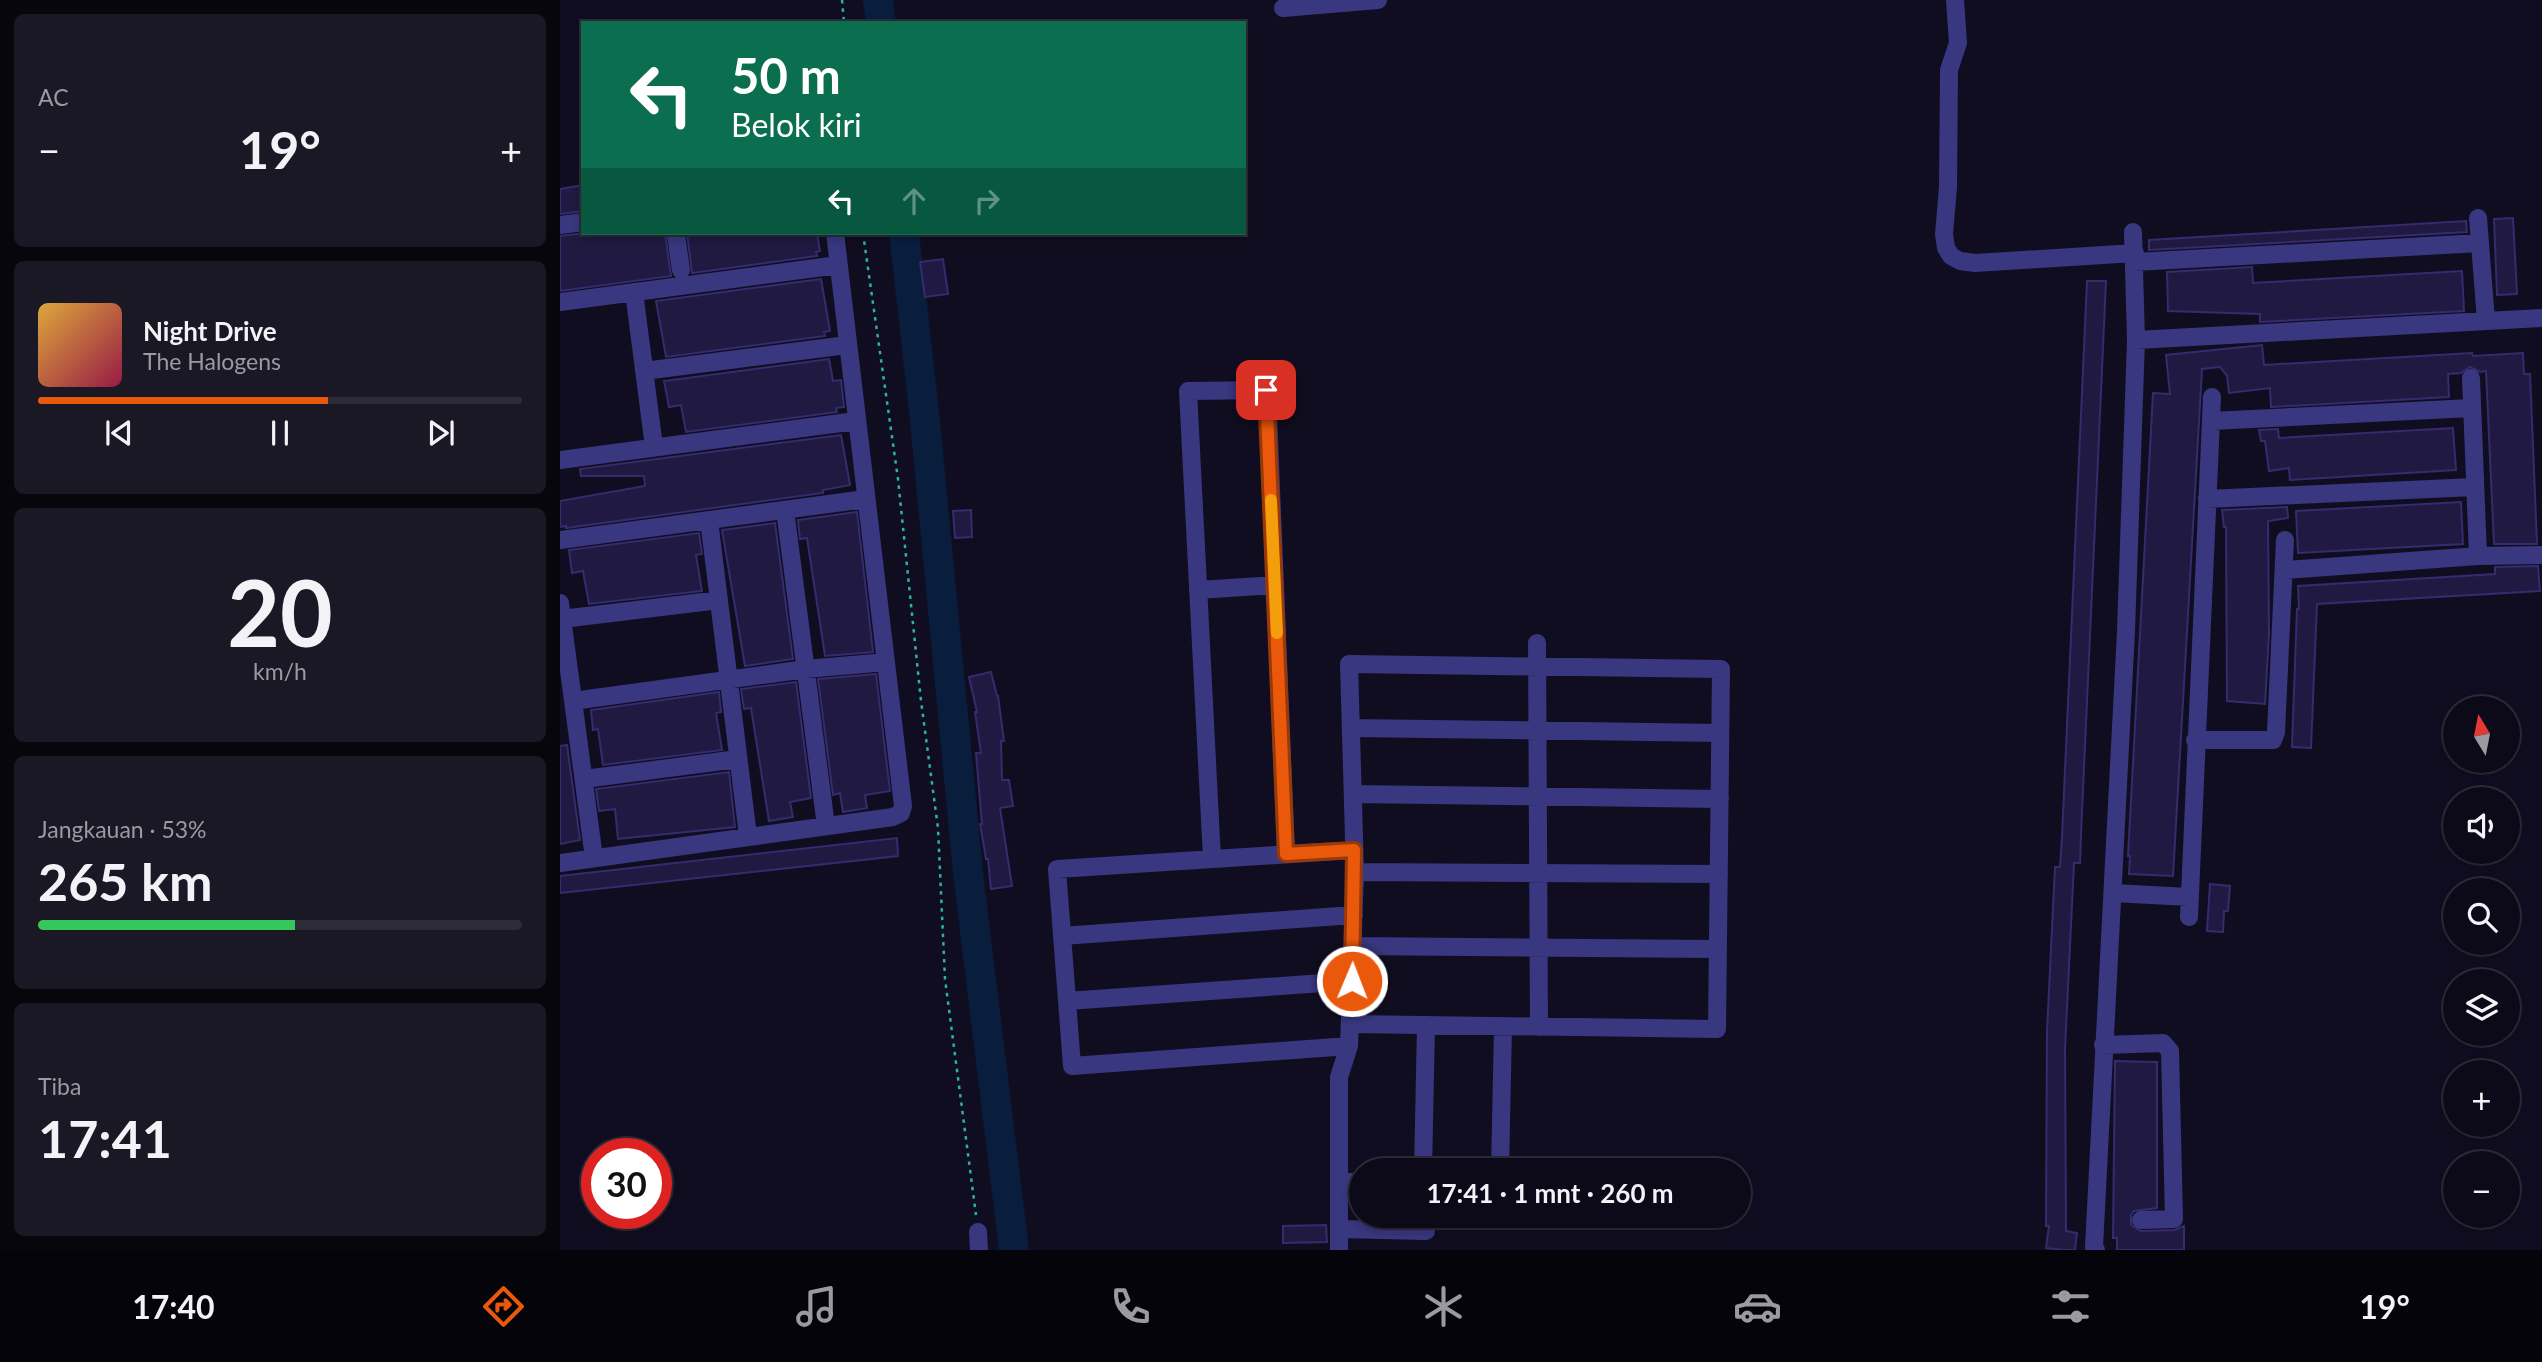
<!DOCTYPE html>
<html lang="id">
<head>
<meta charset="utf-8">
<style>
	:root { --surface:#0c0a18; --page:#1a1825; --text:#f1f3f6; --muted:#9a9aa2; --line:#2c2b37; --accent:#ea580c }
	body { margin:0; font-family:Lato,sans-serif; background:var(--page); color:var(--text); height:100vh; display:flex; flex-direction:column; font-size:26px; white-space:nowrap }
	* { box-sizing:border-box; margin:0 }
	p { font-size:23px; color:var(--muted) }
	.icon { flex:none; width:38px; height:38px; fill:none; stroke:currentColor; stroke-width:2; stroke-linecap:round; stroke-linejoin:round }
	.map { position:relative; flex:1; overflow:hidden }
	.sheet { display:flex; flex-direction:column; gap:14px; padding:14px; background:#07060d; width:560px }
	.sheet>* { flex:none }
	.hud { position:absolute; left:21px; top:21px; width:665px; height:214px; border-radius:0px; box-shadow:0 4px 10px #0003,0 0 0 2px var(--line); background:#0b6e4f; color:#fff; overflow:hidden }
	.needle { width:46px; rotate:350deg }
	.buttons { position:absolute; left:1883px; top:696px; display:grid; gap:14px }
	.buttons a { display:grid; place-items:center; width:77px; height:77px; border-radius:50%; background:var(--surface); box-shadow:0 4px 10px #0003,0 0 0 2px var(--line); font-size:35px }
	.speed { position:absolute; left:21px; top:1138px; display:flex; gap:14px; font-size:35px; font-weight:700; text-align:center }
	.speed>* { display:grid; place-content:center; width:91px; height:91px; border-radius:50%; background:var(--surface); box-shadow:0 4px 10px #0003,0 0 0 2px var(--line); line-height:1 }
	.speed .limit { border:10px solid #d22; background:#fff; color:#111 }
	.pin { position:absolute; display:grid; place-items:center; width:60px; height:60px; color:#fff; margin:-30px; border-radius:14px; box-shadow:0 4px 10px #0006 }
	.me { position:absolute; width:77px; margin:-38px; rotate:1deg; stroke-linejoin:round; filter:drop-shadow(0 0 5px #0008) }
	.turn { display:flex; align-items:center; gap:24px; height:147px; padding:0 35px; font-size:32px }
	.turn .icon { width:91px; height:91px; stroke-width:2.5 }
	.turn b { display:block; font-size:49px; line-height:60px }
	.lanes { display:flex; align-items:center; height:66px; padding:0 35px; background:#0003; justify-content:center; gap:35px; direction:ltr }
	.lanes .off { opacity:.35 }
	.big { font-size:52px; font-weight:700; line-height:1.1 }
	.sheet .tile { flex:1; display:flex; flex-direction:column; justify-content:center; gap:10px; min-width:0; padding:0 24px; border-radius:10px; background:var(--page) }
	.sheet .dial { align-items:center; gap:0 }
	.dial b { font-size:91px; line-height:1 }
	.song { display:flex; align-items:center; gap:21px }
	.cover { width:84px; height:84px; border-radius:10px; background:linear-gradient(135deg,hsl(40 70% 55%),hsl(340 70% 35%)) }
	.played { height:7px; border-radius:4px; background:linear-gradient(90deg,var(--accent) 60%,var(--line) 60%) }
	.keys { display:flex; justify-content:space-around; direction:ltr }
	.heat { display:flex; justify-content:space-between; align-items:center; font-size:38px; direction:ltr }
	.charge { height:10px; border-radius:5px; background:linear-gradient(90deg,#34c759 53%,var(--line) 0) }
	.trip { position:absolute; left:789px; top:1158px; width:402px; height:70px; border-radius:35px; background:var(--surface); box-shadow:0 4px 10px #0003,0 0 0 2px var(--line); font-weight:700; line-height:70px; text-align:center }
	.dock { display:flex; height:112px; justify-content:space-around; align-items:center; background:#05040a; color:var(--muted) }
	.dock .icon { width:49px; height:49px }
	.dock .selected { color:var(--accent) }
	.dock b { font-size:32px; color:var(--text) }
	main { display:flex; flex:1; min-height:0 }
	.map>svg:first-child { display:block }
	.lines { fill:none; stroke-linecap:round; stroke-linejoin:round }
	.river { stroke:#091d3d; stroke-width:30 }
	.building { fill:#201941; stroke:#362b6d; stroke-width:2 }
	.path { stroke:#2db1a7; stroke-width:2.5; stroke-dasharray:3.5 5; stroke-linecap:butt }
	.minor { stroke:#39377f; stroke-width:18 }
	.route-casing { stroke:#983908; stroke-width:18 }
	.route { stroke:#ea580c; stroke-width:12 }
	.slow { stroke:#f59e0b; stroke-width:12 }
</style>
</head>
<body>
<main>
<section class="sheet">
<div class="tile"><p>AC</p>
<div class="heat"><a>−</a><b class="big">19°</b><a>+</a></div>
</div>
<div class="tile">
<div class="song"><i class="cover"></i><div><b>Night Drive</b><p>The Halogens</p></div></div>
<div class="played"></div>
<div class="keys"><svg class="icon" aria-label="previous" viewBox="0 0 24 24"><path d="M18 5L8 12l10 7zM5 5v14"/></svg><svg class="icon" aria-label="pause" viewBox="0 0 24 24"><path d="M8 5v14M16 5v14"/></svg><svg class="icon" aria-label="next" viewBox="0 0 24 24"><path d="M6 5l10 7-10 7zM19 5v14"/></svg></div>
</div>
<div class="tile dial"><b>20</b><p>km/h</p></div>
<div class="tile"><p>Jangkauan · 53%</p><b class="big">265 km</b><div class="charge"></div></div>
<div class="tile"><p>Tiba</p><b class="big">17:41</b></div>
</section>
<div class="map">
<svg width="1982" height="1250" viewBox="0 0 1982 1250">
	<rect width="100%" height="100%" fill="#100d20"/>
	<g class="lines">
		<path class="river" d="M318,0L321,23
			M344,233L365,421L408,873L454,1250"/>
	</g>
	<path class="building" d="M23,185V211L0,214V189Z
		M1953,218L1957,294L1937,295L1934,219Z
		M1906,221L1907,232L1589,250V240Z
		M26,233H105L111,276L0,291V236Z
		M127,233H257L260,251L256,252L257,256L132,273Z
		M383,259L388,294L365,297L360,262Z
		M1692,267L1693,283L1902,271L1904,311L1700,322V314L1608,311L1607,272Z
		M261,279L270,331L264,332L265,336L106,357L96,301Z
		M1527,281H1546L1521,834L1520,863H1514L1505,1049L1506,1231L1517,1233L1515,1250H1504L1486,1248L1489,1226H1486L1487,1031L1495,867H1500L1502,837Z
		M1702,345L1704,365L1912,353L1913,356L1963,353L1964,374H1970L1977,544H1934L1926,371L1920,372L1910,367L1901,373L1888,374L1889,397L1711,407L1710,388L1669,393L1667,376L1660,367L1642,369L1613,876L1569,874L1570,856H1568L1593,393L1610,394L1606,355Z
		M269,359L273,381L281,380L284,407L276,408L277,412L126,432L121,405L109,407L104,381Z
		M1893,428L1896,470L1730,480L1729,468L1709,471L1705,441H1701L1699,430L1718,429L1719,438Z
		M281,435L290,485L263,490V493L6,528V526L0,527V501L85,486L84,476H21L20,469Z
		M1901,502L1903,544L1738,553L1736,511Z
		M1727,507L1728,518L1708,521L1709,633L1705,704L1667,701L1666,527H1664L1662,510Z
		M411,510L412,537L395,538L393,511Z
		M297,512L313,652L265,656L247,538L240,539L238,520Z
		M215,523L233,659L185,666L162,530Z
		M139,533L142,554L136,555L142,591L29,604L23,571L12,573L9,550Z
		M1978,566L1980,591L1757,604L1751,748L1732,747L1737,609H1739L1738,586L1935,574V567Z
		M431,672L437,696H438L444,741H441L442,780H449L453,806L440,808L452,886L431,889L428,859H426L420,824H422L416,753H421L415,712H417L409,677Z
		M316,674L330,791L305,795L307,808L283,812L280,793L273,795L258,679Z
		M236,682L251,798L230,802L233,817L209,821L191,708L184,709L181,689Z
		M159,692L161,712L156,713L162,750L43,765L38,729L33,730L31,710Z
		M7,745L20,840L0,844V746Z
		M169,772L175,827L58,839L55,809L39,811L36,789Z
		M337,838L338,856L0,893V876Z
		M1650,884L1670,886L1668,911H1664L1663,932L1647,931Z
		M1555,1061L1597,1062V1208L1574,1211L1571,1215V1225L1581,1231L1614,1230L1624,1226V1250H1557V1238H1553Z
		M766,1225L767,1242L723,1243V1226Z"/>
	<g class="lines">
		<path class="path" d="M282,0L284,23
			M303,233L338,479L361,701L378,828L385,979L416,1215"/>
		<path class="minor" d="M1395,0L1398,43L1389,70L1388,187L1384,234L1386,248L1391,256L1400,261L1415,263L1575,253
			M723,8L818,0
			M1918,218L1926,320
			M0,225L23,222
			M116,235L121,270
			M1575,262L1920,243
			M74,292L94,447
			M0,302L278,265
			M1576,340L1982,318
			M84,371L287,345
			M1911,378L1918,556
			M1651,421L1911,408
			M0,460L296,421
			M1647,499L1914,487
			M225,510L266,826
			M149,520L188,836
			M0,540L306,499
			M1725,570L1918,556L1982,555
			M638,590L715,585
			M0,603L34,858
			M2,619L159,600
			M977,643L979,1027
			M13,701L246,669L326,662
			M791,728L1160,733
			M1635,740H1713L1716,732L1725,540
			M24,779L178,759
			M793,794L1160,799
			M652,859L628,391L707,390L726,854
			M0,863L333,817L341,813L343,806L275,233
			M795,872L1159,874
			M1553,893L1629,897
			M1629,917L1652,397
			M502,936L794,915
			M793,946L1158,949
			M507,1001L792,981
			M1543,1045L1603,1043L1610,1051L1614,1219L1581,1220
			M789,1046L512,1066L497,869L794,850
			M863,1171L866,1025
			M940,1171L943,1026
			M779,1182H802
			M779,1229L866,1231
			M418,1232L419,1250
			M779,1250V1077L789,1046L795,872L789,664L1161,669L1157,1029L791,1024
			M1536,1250L1534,1247L1566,631L1576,340L1573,232"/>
	</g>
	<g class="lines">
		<defs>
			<path id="route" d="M706,390L726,854L794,850L792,981"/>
		</defs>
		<use href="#route" class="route-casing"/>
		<use href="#route" class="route"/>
		<path class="slow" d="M711,500L717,633"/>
	</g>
</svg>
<div class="buttons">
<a><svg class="needle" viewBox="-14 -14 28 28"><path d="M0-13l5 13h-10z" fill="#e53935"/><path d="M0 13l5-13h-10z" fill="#9a9aa2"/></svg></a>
<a><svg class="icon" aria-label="sound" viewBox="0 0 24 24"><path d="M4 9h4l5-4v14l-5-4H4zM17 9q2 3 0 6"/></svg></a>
<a><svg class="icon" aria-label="search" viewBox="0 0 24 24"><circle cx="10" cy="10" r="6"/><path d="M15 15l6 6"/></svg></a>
<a><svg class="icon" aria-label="layers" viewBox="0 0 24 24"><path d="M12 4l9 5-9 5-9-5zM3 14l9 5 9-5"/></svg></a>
<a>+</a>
<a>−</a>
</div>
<div class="speed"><div class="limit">30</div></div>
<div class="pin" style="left:706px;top:390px;background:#d93025"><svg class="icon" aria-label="arrive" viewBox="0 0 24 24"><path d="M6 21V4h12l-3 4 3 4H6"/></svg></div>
<svg class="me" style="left:792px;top:981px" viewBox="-20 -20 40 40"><circle r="17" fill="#ea580c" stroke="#fff" stroke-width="3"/><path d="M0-11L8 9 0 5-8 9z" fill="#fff"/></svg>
<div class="trip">17:41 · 1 mnt · 260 m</div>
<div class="hud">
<div class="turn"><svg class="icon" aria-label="left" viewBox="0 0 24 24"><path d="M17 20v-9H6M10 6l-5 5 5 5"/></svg><div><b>50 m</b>Belok kiri</div></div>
<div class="lanes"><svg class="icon" aria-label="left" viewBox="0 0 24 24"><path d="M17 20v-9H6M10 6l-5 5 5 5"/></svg><svg class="icon off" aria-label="ahead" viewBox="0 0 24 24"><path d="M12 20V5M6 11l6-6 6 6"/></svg><svg class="icon off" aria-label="right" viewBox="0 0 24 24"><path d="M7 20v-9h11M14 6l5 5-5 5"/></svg></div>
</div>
</div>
</main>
<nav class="dock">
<b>17:40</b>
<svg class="icon selected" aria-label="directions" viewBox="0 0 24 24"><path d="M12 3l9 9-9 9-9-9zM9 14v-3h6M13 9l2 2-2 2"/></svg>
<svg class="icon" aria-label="music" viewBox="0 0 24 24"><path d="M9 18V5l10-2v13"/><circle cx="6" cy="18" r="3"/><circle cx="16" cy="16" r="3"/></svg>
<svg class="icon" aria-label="phone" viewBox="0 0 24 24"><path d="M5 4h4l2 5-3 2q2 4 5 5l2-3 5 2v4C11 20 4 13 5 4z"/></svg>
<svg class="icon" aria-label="climate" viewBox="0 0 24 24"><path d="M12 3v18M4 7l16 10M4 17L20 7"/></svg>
<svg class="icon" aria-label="car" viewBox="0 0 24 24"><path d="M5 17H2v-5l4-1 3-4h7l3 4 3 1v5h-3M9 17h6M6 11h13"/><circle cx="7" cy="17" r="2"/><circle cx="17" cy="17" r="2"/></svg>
<svg class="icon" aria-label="filters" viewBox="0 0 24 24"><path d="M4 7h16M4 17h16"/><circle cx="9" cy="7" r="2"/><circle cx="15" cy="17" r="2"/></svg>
<b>19°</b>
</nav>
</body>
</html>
